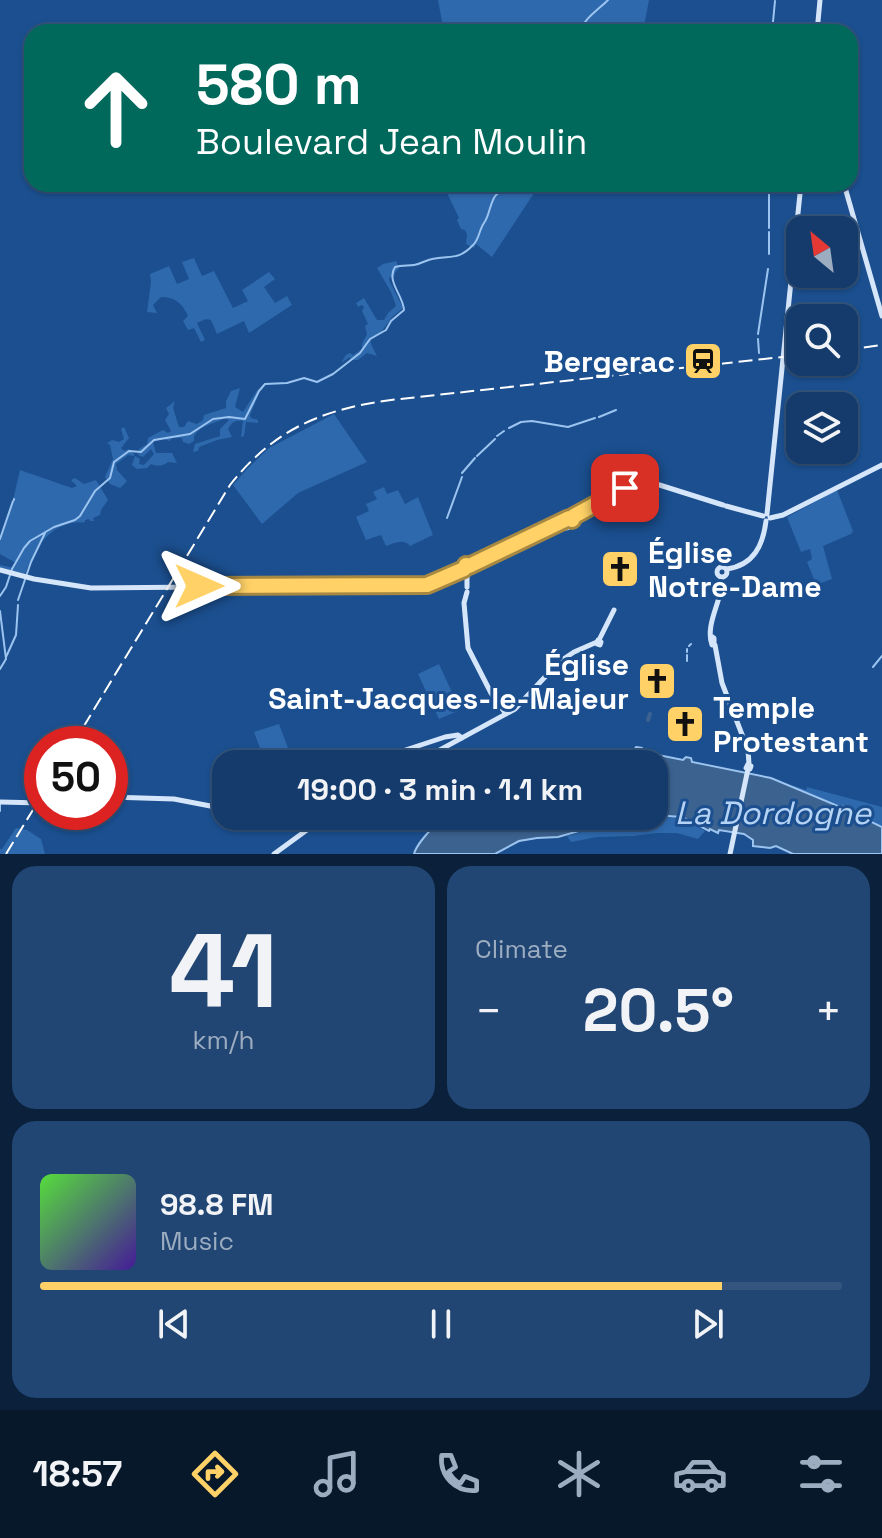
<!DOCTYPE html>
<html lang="en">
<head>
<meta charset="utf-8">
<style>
	:root { --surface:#143b6b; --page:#214673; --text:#f1f3f6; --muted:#9dadc1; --line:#33557e; --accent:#ffd166 }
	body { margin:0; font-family:"Space Grotesk",sans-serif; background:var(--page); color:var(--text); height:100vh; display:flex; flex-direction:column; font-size:30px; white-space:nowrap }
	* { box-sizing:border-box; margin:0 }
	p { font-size:26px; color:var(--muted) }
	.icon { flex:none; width:44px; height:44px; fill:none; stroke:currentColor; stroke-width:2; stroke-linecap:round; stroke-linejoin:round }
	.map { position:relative; height:854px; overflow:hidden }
	.side { display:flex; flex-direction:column; gap:12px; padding:12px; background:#0b203b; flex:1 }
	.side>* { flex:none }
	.top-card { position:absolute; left:24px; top:24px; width:834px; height:168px; border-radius:24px; box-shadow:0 2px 6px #0004,0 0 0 2px var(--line); background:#00695c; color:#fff; overflow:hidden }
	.needle { width:52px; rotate:331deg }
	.buttons { position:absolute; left:786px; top:216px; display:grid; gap:16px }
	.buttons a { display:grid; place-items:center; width:72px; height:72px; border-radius:16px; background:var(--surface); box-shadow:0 2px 6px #0004,0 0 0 2px var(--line); font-size:40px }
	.speed { position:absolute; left:24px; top:726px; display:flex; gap:16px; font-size:40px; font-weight:700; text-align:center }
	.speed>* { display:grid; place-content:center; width:104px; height:104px; border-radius:50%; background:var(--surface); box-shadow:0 2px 6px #0004,0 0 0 2px var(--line); line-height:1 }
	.speed .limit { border:12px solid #d22; background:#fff; color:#111 }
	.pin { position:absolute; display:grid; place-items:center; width:68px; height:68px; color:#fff; margin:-34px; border-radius:16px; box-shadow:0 4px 12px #0006 }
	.me { position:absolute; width:88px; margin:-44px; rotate:90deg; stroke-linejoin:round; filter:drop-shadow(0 0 6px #0008) }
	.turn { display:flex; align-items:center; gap:28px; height:168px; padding:0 40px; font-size:36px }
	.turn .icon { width:104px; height:104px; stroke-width:2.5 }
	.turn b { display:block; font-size:56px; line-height:68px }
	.big { font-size:60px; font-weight:700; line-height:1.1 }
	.side .widget { flex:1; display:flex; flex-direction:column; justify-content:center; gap:12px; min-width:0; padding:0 28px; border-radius:24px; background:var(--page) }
	.side .dial { align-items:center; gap:0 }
	.dial b { font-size:104px; line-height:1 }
	.song { display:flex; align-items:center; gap:24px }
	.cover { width:96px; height:96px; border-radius:12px; background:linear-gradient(135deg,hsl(110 70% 55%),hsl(260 70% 35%)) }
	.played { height:8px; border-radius:4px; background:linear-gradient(90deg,var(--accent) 85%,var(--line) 85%) }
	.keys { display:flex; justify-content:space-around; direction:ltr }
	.heat { display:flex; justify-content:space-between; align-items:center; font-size:44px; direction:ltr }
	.side .tiles { flex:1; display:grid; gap:12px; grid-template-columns:1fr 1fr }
	.widget:last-child { grid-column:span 2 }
	.trip { position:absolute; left:212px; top:750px; width:456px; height:80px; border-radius:24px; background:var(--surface); box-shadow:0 2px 6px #0004,0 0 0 2px var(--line); font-weight:700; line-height:80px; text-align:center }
	.dock { display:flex; height:128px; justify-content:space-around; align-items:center; background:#08182b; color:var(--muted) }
	.dock .icon { width:56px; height:56px }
	.dock .current { color:var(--accent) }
	.dock b { font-size:36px; color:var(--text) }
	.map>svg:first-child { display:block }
	.green { fill:#2e69ad }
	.water { fill:#3c6290; stroke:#9cc4f0; stroke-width:2 }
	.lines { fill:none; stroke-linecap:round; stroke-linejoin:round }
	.stream { stroke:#9cc4f0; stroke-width:2 }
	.canal { stroke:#3c6290; stroke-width:4 }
	.secondary { stroke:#d6e6fa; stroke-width:5 }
	.rail { stroke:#fff; stroke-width:2; stroke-dasharray:14 6; stroke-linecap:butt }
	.route-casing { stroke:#a68842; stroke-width:20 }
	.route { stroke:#ffd166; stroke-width:14 }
	.labels { text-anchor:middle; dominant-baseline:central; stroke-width:6; stroke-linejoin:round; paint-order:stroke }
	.poi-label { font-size:30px; font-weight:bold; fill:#fff; stroke:#1b4f8f; text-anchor:end }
	.water-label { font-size:32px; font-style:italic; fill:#b5d3f5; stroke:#1b4f8f }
</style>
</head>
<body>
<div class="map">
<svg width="882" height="854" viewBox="0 0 882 854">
	<rect width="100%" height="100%" fill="#1b4f8f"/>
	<path class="green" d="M438,0H649L643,32H444Z
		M440,184H540L492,257L476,244L474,248L466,244L467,235L465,230L461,229L457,220L459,218L447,193L443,190Z
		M194,258L202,276L214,271L233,308L248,301L242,290L269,272L275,279L264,287L275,303L287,296L292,305L249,333L244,321L217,334L211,320L206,319L197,323L205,340L201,342L194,328L188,330L183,321L188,316C182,303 175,297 161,297L153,305L157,313L147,312L151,282L150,274L169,266L177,284L189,279L182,262Z
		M396,261L399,268L395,273L394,277H390L389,280L403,308L392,317L379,335L371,340V344L377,356L367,353L358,360H351L350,357L341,363L346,355L350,353L353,355L362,349V344L367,334L365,326L368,324L362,311L364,307L362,305L358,307L356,303L364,298L377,320H384L388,313L396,306L391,292L377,268L383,264Z
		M240,388L235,407L243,412L258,389L259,394L250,415L251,418L258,420V423L246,422L244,436L241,437L243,421C235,420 232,422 228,429L232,437L217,440L199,447L198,451L193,452L195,444L220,436V429L229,420L225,418C213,425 202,424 194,436V441L189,444L183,442L182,438H173L169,441L164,439L153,442L156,453H172L177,463L168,462C162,467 157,466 151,464L147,468L137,469L132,465L135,456L140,459L139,464L144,465L154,454L151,449L143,457L138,455L139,449L147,444L148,438L163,430L168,433L171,431L165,420L169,414L166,408L175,401L173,408L179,427H184L188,421L197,424L203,420L204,415L226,408V401L231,391Z
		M334,414L367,462L298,493L262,524L233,485L247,469L269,448Z
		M124,427L129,438L121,448L124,451L129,449L134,454V456L128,455L116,464L117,470L127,481L120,488L110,484L105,477L113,459L110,445L107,443L112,440L119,442L124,439L121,429Z
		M20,470L72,488L77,486L71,480L75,478L84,484L96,480L108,500L101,510L100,515L93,518L94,521H90L89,519L85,520V522C80,523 76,522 72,523C46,528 34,551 25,574L0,568V565L14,568L16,563L0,554V538L13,500Z
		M384,487L387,494L398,490L405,504L418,497L433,535L410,546C404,538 394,543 386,546L381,535L366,540L356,517L369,511L366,504L377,499L373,492Z
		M837,490L853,531L851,534L823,546L832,579L821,583L822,587L818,589L807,562L812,559L810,549L801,552L787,517Z
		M439,664L460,710L439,719L418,674Z
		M279,724L294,764H266L254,732Z
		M792,785L806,790L807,787L882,807V827L849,811L844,806L840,807L801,791Z
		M657,817L681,818L705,831L698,839L677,833H658L633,836L597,837L571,842L567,836L627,820Z
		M16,828L27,830L41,839L45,854H0V849H2Z"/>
	<path class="water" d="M636,747L642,748L643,752L683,760L686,757L691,758L692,762L771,778L840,807L843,806L849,811L882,827V854H793L776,846L770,848L753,846V840L744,834L719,830L718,833L710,829L709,831L682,817L654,815V764H508L518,760L525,754C534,761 552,756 561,751L634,750Z
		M443,816H509L502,822L507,827L571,816H650L617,820L558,837L537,838L519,841L495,854H414C417,842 434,827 443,816Z"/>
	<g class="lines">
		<path class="stream" d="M579,32C584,19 598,10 608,0
			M772,32L775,1
			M769,228V184
			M769,254V232
			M758,334L768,269
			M758,339L759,353
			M599,417L616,410
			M509,428L521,422L532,421L568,427L595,418
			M497,436L504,431
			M477,456L495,439
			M462,473L475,458
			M14,499V500
			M447,518L462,477
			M0,539L13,501
			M0,596L6,587L12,569L24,548L30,541L54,527L75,520L80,516L95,491L110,478L114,462L129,451L141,452L154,440L190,434L213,419L229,417L245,419L259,391L265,384L287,383L304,378L317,382L333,374L360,353L370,339L386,330L391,321L404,310C403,295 386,281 395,267C402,265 408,266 414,265C421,264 426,260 432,259C450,255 458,261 473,245C479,240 479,230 484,223C490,215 490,200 497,194C506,186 521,193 532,184
			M18,600L31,562L45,533
			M0,611L6,659L0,669
			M689,646L691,644
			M687,652V649
			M687,655V661
			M6,657L16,635L18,605
			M873,667L882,656
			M0,811V802"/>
		<path class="canal" d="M648,720L650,714"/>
		<path class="secondary" d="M817,32L820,0
			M844,184L882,316
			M647,477L651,481L647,484L644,480Z
			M650,482L723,505
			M726,506L763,516
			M767,514L801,184
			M570,518L625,488L644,480
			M770,518L783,515L882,465
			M561 523a5 5 0 1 1 10 0a5 5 0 1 1-10 0Z
			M469,566L561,523
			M717 572a5 5 0 1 1 10 0a5 5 0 1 1-10 0Z
			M727,569C754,565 763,545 766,521
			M0,570L34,579L91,588L427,585L464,569
			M467,570V587
			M467,592L464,603L468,648L491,693L506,714
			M711,636L714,638V645H712C704,623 725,597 721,577
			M598,640L601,642L600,645L597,644Z
			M599,640L614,610
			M715,645L722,683L748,750L749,764
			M363,764L445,737L458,735L462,738
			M414,764L515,709L559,662L574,652L597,642
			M748,764L751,766L750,769L746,768Z
			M110,797L174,799L226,809
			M0,802L42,803
			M274,854L326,816
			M730,854L748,769"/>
		<path class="rail" d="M844,350L882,345
			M73,744L230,485C274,429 323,409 391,400L800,355
			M6,854L42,795"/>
	</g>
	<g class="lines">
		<defs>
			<path id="route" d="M199,586L427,585L464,569L466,565L469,566L567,519L570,518L572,520L574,516L625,488"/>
		</defs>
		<use href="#route" class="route-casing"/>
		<use href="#route" class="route"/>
	</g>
	<defs>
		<symbol id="station-square" viewBox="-11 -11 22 22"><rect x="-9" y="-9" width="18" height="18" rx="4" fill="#ffd166" stroke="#1b4f8f"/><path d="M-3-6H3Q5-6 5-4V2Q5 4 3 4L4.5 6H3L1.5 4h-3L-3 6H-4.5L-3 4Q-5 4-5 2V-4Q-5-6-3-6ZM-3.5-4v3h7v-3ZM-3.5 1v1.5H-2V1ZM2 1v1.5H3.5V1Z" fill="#111"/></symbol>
		<symbol id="church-square" viewBox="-11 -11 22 22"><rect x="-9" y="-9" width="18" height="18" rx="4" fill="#ffd166" stroke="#1b4f8f"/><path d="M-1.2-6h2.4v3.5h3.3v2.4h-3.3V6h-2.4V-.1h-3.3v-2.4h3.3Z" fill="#111"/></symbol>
	</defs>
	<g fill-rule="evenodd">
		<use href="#station-square" x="681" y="339" width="44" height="44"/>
		<use href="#church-square" x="598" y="547" width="44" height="44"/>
		<use href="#church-square" x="635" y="659" width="44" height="44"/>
		<use href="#church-square" x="663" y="702" width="44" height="44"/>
	</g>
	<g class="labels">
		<g class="poi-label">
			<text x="675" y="361">Bergerac</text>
			<text x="648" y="552" text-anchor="start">Église<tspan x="648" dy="34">Notre-Dame</tspan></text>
			<text x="629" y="664">Église<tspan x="629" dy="34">Saint-Jacques-le-Majeur</tspan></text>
			<text x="713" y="707" text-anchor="start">Temple<tspan x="713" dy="34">Protestant</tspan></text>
		</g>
		<g class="water-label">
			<text x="773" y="813">La Dordogne</text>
		</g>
	</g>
</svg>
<div class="buttons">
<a><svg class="needle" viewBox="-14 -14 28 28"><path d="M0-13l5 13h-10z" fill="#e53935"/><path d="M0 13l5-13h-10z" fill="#9dadc1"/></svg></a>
<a><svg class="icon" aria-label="search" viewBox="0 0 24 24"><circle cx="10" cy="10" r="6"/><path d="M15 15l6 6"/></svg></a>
<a><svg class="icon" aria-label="layers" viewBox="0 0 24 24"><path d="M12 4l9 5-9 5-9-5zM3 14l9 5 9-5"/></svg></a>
</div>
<div class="speed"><div class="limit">50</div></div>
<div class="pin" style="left:625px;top:488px;background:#d93025"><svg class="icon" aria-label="arrive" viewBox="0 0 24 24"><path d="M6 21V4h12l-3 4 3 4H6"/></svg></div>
<svg class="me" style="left:199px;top:586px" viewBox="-20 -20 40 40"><path d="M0-17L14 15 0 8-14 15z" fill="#ffd166" stroke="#fff" stroke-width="4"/></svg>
<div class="trip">19:00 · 3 min · 1.1 km</div>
<div class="top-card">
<div class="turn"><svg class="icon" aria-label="ahead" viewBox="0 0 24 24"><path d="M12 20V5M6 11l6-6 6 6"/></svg><div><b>580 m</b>Boulevard Jean Moulin</div></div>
</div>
</div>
<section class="side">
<div class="tiles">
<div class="widget dial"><b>41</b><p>km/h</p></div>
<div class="widget"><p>Climate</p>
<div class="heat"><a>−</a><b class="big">20.5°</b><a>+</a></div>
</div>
<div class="widget">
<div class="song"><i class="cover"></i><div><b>98.8 FM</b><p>Music</p></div></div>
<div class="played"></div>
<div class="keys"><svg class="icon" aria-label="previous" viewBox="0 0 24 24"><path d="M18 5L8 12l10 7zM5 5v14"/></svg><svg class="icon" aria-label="pause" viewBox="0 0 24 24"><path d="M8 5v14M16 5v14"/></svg><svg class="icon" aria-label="next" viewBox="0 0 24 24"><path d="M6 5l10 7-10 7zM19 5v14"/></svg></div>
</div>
</div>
</section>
<nav class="dock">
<b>18:57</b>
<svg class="icon current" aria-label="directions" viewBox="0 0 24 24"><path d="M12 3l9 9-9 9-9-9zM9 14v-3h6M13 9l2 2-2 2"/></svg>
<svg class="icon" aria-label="music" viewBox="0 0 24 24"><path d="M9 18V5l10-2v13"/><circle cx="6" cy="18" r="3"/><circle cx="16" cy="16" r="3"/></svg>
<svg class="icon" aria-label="phone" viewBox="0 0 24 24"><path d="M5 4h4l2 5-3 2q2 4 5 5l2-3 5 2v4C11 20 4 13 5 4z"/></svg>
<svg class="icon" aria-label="climate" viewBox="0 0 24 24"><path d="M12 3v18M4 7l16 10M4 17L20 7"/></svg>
<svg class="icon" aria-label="car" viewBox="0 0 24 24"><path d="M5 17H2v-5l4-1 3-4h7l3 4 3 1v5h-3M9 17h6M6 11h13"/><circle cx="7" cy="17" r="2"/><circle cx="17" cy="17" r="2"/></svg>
<svg class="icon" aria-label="filters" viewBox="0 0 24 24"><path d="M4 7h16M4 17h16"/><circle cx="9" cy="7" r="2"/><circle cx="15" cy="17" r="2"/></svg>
</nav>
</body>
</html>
